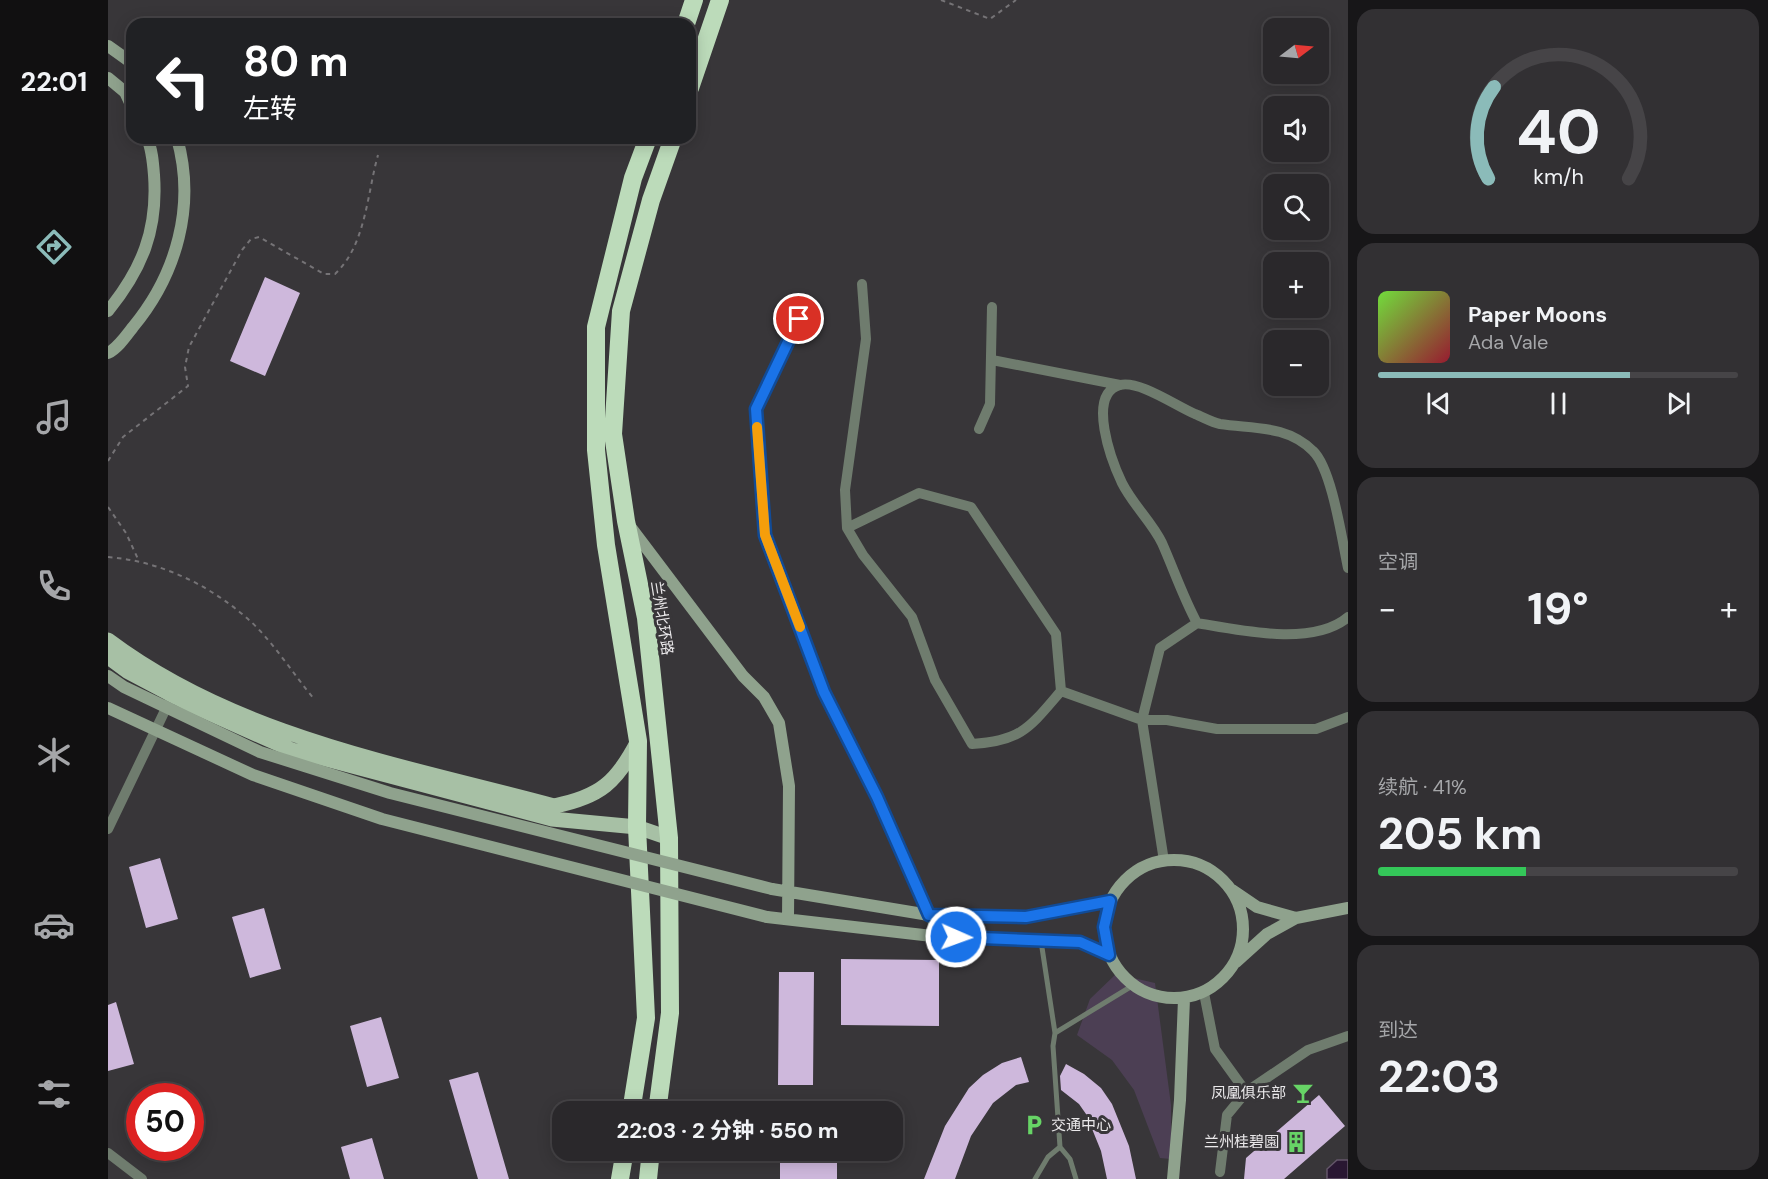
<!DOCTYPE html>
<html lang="zh">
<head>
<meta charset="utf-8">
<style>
	:root { --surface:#2a282b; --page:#323033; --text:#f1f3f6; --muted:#a5a6a9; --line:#464447; --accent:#8bbbb9 }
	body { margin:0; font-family:"DM Sans","Noto Sans SC",sans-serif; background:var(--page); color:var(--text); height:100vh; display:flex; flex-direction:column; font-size:22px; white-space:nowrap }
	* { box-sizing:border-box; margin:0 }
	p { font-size:20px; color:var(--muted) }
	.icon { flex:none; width:33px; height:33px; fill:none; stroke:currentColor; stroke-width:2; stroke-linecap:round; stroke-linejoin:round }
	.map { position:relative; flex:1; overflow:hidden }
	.details { display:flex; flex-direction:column; gap:9px; padding:9px; background:#171618; width:420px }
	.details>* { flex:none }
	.banner { position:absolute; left:18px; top:18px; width:570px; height:126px; border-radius:18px; box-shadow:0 3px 15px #0003,0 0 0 2px var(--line); background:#202124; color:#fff; overflow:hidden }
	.needle { width:39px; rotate:74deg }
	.buttons { position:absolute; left:1155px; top:18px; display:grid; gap:12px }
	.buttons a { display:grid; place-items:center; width:66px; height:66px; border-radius:12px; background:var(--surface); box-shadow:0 3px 15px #0003,0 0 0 2px var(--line); font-size:30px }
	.speed { position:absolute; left:18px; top:1083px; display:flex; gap:12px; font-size:30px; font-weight:700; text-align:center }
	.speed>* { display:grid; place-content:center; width:78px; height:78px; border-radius:50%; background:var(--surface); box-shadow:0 3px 15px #0003,0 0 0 2px var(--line); line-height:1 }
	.speed .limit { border:9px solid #d22; background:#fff; color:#111 }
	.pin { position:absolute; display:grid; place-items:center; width:51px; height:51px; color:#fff; margin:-26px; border:3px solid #fff; border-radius:50%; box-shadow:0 2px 6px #0007 }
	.me { position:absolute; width:66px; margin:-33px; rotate:92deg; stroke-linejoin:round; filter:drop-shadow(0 0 4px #0008) }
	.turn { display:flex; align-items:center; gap:21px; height:126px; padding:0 18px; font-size:27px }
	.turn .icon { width:78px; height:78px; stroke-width:2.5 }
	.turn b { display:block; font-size:42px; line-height:51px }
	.big { font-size:45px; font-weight:700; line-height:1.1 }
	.details .tile { flex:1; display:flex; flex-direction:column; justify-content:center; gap:9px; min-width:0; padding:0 21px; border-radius:18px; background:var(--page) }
	.details .dial { align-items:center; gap:0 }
	.dial svg { height:156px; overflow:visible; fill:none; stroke:var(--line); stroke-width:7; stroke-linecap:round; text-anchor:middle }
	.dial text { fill:var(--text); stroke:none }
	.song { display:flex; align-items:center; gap:18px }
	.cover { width:72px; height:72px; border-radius:9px; background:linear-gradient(135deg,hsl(100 70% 55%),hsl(350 70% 35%)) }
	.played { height:6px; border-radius:3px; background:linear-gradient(90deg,var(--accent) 70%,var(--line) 70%) }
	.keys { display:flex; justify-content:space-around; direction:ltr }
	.heat { display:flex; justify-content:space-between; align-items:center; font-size:33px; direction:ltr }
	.charge { height:9px; border-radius:4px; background:linear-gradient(90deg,#34c759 41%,var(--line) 0) }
	.trip { position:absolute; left:444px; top:1101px; width:351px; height:60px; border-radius:18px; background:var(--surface); box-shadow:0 3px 15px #0003,0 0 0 2px var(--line); font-weight:700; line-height:60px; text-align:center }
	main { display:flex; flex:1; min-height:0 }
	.menu { display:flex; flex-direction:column; width:108px; justify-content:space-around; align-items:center; background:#111011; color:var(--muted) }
	.menu .icon { width:42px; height:42px }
	.menu .current { color:var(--accent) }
	.menu b { font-size:27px; color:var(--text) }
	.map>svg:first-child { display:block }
	.green { fill:#4c3f54 }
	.water { fill:#291732; stroke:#635669; stroke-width:1.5 }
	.building { fill:#ceb8dc }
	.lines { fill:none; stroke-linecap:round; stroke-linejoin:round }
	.path { stroke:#757376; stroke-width:2; stroke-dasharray:4.5 4.5; stroke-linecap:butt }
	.lane { stroke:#6f7c6e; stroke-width:5 }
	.street { stroke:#6f7c6e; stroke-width:10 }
	.secondary { stroke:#8fa28d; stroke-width:12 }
	.primary { stroke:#a7c0a5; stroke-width:15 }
	.highway { stroke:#bcdbba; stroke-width:18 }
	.secondary-bridge { stroke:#8fa28d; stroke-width:12 }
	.route-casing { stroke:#114b97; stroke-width:15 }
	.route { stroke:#1a73e8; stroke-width:10 }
	.slow { stroke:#f59e0b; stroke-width:10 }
	.labels { text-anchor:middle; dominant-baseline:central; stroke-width:6; stroke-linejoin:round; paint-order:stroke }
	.street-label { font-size:15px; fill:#eae8ea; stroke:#383639 }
	.poi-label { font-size:15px; fill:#eae8ea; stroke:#383639; text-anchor:end }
</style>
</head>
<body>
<main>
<nav class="menu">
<b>22:01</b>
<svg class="icon current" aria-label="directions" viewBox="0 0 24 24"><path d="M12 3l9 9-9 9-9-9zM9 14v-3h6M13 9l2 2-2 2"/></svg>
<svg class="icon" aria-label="music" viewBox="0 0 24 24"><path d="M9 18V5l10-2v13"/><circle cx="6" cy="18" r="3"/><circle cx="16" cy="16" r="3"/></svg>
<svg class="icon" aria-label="phone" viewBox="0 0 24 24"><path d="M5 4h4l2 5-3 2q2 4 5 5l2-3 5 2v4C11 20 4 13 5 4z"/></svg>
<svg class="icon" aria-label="climate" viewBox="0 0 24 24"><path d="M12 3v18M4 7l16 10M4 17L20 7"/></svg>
<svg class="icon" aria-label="car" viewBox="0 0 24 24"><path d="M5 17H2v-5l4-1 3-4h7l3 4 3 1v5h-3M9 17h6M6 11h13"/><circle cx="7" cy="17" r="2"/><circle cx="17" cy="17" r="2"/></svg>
<svg class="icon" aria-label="filters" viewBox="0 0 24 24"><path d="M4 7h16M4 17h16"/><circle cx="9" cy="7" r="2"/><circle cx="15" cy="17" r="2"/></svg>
</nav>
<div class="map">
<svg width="1240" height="1179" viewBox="0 0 1240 1179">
	<rect width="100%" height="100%" fill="#383639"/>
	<path class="green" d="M1008,974L1047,983L1063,1105V1159L1052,1158L1026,1090L1004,1060L969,1035L982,999Z"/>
	<path class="water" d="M1229,1160H1240V1179H1219V1169Z"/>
	<path class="building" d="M157,277L192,293L157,376L122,361Z
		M52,858L70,919L38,928L21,867Z
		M156,908L173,969L142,978L124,917Z
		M733,959L831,960V1026L733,1025Z
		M671,972H706L705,1085H670Z
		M8,1002L26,1064L0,1071V1005Z
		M273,1017L291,1078L259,1087L242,1026Z
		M913,1057L921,1082L908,1085L885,1103L863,1136L847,1179H816L837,1126L861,1088L875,1075L894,1063Z
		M958,1064L976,1074L993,1088L1004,1104L1021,1146L1028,1179H999L993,1151L978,1114L971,1104L953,1090L952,1076Z
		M370,1072L401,1179H370L341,1080Z
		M1211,1095L1237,1126L1176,1179H1136L1138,1158Z
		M264,1138L276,1179H242L233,1147Z
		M672,1150H729V1179H672Z"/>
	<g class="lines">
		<path class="path" d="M833,0L882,19L908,0
			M0,461L15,437L80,386L77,367L81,347L134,250L143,239L151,237L216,274H227C258,245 259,194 270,155
			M0,507L18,533L30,559
			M0,557C52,561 102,585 141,620C162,638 187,676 206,699"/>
		<path class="lane" d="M700,301L648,409L657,535L716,692L769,797L821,915L824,934
			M933,941L947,1033
			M927,1179L940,1157L952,1147
			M968,1179L962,1159L952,1147L945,1046L947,1033L1024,986"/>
		<path class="street" d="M884,360L1012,385
			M871,429L882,404L884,307
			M739,528L811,493L863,507L948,634L953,691C922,727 914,741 864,744L827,680L804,617L755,555L739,528L737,490L758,339L754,284
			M1089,623C1075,597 1066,570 1054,543C1044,522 1025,505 1014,483C1004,462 978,394 1012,385C1031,380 1068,406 1087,414C1095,417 1103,422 1112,424C1146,429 1179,425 1205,451C1224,469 1234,540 1240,568
			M953,691L1034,720H1059L1109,729H1208L1240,717
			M0,829L62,700
			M1056,861L1034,720L1052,648L1089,623C1131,630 1205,647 1240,617
			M1096,993L1107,1049L1138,1092
			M0,1153L34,1179
			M1112,1172L1119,1115L1138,1092L1200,1050L1240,1036"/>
		<path class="secondary" d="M0,46L24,63
			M0,78L17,92L24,107
			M0,311C34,269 50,230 46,175C45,162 44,149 39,138
			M0,353C10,348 18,336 25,327C69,274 88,205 69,138
			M521,525L635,676L656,697L671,723L681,786L680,919
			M997 929a69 69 0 1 1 138 0a69 69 0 1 1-138 0Z
			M664,889L821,915L918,917L1002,901
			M1124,890L1149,907L1188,918
			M659,917L824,936L972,942L1001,955
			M1128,962L1159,934L1188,918L1240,908
			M1065,1179L1072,1100L1076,999"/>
		<path class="primary" d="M0,640C129,737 294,765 446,806C492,797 509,782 530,741
			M0,657L19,671L85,706L184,750L444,819L529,827L561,838"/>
		<path class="highway" d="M578,24L586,0
			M582,88L612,0
			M523,1112L538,1018L529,827L530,741L498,545L488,450V327L525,178L540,138
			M549,1112L562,1013L561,838L538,618L518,521L505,434L513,311L543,200L565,138
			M512,1179L517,1150
			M540,1179L543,1150"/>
		<path class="secondary-bridge" d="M0,676L16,687L152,752L282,793L664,889
			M0,708L145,775L274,819L659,917"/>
	</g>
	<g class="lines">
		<defs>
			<path id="route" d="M691,319L648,409L657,535L716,692L769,797L821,915L918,917L1002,901L996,927L1001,955L972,942L848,937"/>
		</defs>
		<use href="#route" class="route-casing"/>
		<use href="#route" class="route"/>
		<path class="slow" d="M649,427L657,535L692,627"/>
	</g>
	<defs>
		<symbol id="bar-bare" viewBox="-9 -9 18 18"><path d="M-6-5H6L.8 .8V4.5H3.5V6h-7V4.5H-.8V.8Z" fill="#67d466" stroke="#383639" stroke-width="2.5" paint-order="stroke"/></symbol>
		<symbol id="parking-bare" viewBox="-9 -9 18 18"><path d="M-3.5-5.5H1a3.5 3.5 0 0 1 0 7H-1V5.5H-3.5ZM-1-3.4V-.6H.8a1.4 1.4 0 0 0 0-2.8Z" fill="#67d466" stroke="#383639" stroke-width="2.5" paint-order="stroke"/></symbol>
		<symbol id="building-bare" viewBox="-9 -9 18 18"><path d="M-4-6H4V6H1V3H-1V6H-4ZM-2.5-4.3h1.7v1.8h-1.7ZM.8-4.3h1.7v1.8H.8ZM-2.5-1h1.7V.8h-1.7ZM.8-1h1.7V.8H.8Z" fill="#67d466" stroke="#383639" stroke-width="2.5" paint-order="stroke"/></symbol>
	</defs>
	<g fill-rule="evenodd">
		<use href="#bar-bare" x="1180" y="1078" width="30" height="30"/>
		<use href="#parking-bare" x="911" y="1110" width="30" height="30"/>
		<use href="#building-bare" x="1173" y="1127" width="30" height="30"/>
	</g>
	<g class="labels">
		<g class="street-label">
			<text transform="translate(554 618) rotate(81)">兰州北环路</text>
		</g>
		<g class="poi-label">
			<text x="1178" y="1093">凤凰俱乐部</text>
			<text x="943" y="1125" text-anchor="start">交通中心</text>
			<text x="1171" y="1142">兰州桂碧園</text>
		</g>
	</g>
</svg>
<div class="buttons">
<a><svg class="needle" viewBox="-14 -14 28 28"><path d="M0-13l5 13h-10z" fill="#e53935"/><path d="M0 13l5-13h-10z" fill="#a5a6a9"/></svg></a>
<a><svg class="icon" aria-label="sound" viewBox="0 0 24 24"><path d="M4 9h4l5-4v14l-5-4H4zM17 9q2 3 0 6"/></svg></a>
<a><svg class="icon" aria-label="search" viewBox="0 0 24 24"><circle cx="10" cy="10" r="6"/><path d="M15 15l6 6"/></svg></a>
<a>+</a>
<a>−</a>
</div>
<div class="speed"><div class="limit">50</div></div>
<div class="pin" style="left:691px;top:319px;background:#d93025"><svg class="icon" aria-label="arrive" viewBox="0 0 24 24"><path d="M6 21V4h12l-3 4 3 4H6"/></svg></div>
<svg class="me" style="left:848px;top:937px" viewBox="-20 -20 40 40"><circle r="17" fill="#1a73e8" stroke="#fff" stroke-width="3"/><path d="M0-11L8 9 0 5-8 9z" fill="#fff"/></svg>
<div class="trip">22:03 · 2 分钟 · 550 m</div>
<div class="banner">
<div class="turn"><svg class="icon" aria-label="left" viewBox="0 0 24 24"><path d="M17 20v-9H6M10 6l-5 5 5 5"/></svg><div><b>80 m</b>左转</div></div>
</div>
</div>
<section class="details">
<div class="tile dial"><svg viewBox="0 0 100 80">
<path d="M14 69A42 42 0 1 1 86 69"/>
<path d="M14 69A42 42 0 0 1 17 22" stroke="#8bbbb9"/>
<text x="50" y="56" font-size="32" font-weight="700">40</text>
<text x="50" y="72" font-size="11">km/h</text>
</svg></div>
<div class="tile">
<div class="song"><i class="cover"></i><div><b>Paper Moons</b><p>Ada Vale</p></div></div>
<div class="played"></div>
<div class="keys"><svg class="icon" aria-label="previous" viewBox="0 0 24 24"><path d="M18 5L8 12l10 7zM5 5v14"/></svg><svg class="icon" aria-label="pause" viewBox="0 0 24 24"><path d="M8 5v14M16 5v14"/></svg><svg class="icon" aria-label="next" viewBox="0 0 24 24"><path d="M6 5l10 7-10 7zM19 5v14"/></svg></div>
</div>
<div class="tile"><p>空调</p>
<div class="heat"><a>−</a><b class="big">19°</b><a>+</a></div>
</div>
<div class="tile"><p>续航 · 41%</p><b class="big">205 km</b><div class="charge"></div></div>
<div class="tile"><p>到达</p><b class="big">22:03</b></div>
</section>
</main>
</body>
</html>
